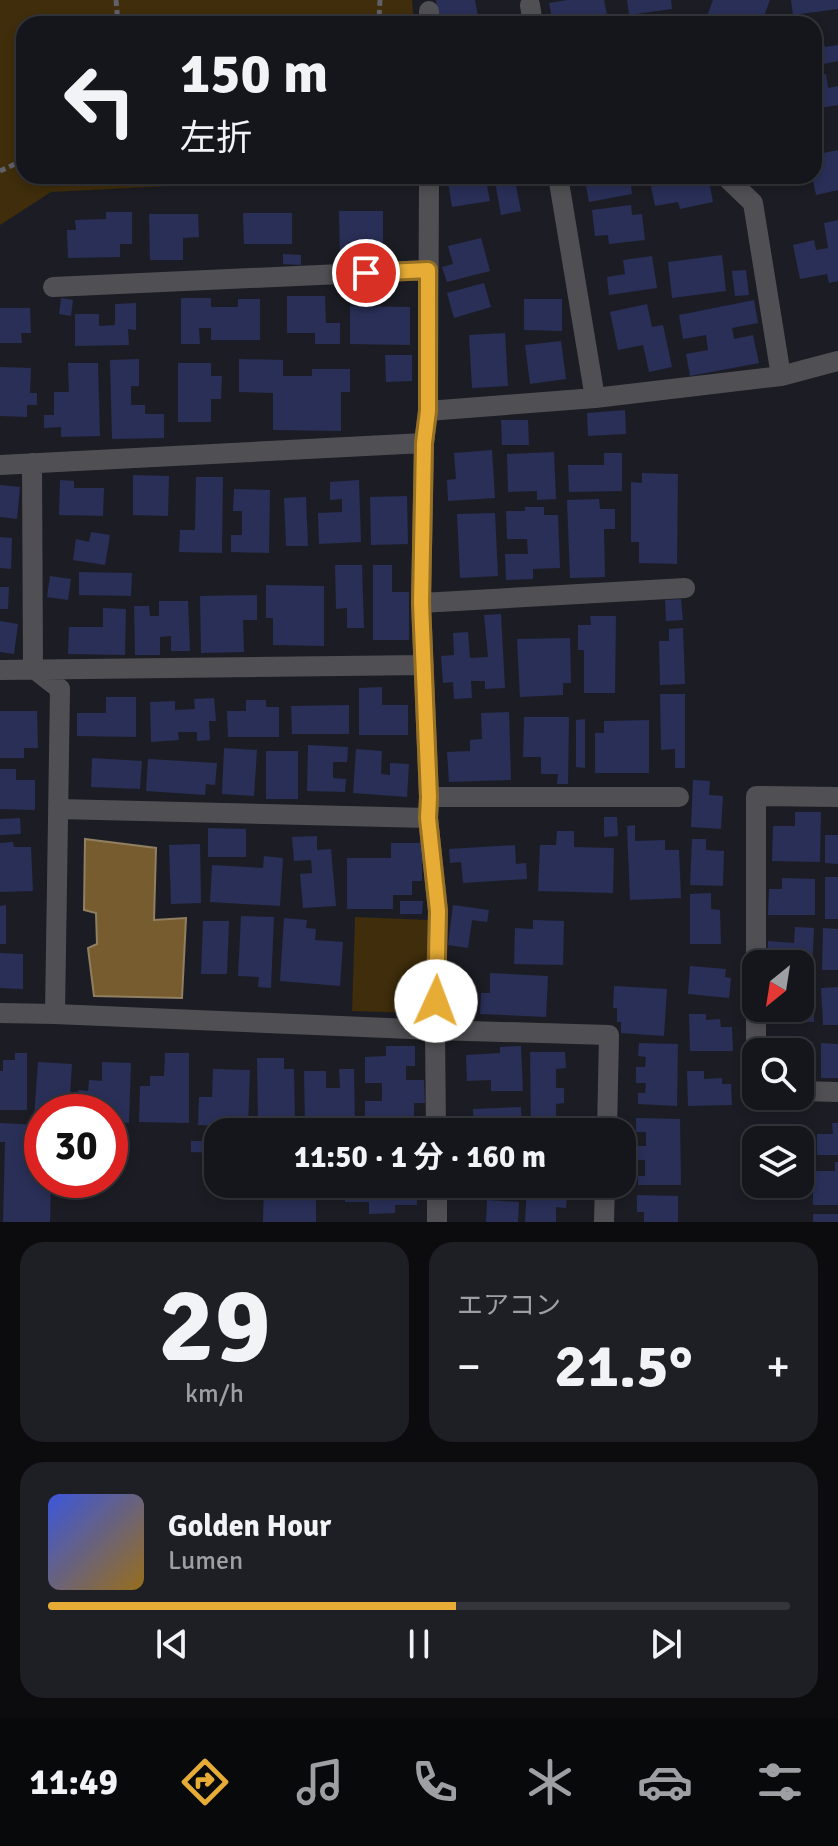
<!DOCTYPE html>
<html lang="ja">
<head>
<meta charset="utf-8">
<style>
	:root { --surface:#15161b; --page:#1e1f24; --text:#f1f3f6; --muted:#9d9fa3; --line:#34353a; --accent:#e6ac36 }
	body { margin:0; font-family:Signika,"Noto Sans JP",sans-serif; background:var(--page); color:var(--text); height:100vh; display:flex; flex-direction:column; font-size:30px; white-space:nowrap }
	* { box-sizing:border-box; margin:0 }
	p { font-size:26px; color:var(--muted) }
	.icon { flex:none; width:44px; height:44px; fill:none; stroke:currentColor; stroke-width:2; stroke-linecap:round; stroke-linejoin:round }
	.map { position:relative; height:1222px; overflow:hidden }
	.panel { display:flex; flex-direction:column; gap:20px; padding:20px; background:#0c0c0f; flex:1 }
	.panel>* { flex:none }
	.top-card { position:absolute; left:16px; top:16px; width:806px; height:168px; border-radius:24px; box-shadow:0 4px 12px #0003,0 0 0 2px var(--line); background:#15161b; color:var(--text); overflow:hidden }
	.needle { width:52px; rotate:210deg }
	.buttons { position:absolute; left:742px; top:950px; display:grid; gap:16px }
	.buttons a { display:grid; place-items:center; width:72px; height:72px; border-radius:16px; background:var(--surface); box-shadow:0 4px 12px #0003,0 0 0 2px var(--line); font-size:40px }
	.speed { position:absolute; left:24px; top:1094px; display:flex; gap:16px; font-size:40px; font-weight:700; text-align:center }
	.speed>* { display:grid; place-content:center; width:104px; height:104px; border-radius:50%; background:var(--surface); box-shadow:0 4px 12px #0003,0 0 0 2px var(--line); line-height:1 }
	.speed .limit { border:12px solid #d22; background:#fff; color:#111 }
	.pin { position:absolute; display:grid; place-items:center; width:68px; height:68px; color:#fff; margin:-34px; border:4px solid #fff; border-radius:50%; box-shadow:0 2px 8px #0007 }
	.me { position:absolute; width:88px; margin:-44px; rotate:2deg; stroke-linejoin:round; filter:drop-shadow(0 0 6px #0008) }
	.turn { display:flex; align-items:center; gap:28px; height:168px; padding:0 32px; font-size:36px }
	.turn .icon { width:104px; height:104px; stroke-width:2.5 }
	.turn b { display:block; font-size:56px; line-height:68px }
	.big { font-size:60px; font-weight:700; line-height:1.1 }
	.panel .card { flex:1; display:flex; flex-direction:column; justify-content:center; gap:12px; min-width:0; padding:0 28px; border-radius:24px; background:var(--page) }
	.panel .dial { align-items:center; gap:0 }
	.dial b { font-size:104px; line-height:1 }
	.song { display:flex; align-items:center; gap:24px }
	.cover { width:96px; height:96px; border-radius:12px; background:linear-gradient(135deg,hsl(230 70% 55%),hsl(40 70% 35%)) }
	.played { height:8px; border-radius:4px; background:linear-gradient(90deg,var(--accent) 55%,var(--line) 55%) }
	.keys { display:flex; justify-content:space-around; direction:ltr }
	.heat { display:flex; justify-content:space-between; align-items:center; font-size:44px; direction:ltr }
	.panel .tiles { flex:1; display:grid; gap:20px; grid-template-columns:1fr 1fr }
	.card:last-child { grid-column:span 2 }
	.trip { position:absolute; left:204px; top:1118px; width:432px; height:80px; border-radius:24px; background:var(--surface); box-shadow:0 4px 12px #0003,0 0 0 2px var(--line); font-weight:700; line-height:80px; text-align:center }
	.menu { display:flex; height:128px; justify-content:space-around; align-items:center; background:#08090b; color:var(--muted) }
	.menu .icon { width:56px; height:56px }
	.menu .active { color:var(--accent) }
	.menu b { font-size:36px; color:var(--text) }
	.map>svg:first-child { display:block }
	.green { fill:#3f2d0b }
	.water { fill:#765c2e; stroke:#917f61; stroke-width:2 }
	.building { fill:#292f57 }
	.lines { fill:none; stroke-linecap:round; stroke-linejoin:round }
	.path { stroke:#606168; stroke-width:5; stroke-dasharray:6 4; stroke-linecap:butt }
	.minor { stroke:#505054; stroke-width:20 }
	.route-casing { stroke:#967023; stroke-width:20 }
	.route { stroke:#e6ac36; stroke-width:14 }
</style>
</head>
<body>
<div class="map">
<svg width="838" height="1222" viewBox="0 0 838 1222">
	<rect width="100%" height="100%" fill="#1c1d24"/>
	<path class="green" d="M0,0H412L414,24H24V176H367L51,192L0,225Z
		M355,917L428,920L427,1005L416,1013L352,1011Z"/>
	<path class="water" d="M85,839L156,848L154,920L186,918L182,998L94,996L88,948L97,944L96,913L84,910Z"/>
	<path class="building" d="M436,0H475L478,16L446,20L445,14L438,15Z
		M567,0H604L609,24H553L549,3Z
		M627,0H671L672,9L629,15Z
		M713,0H770L762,21L749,16L746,24H704Z
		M791,0H838V9L793,15Z
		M821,29L825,47L838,45V61L814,66V30Z
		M826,74L828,88L838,86V105L814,109V76Z
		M838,150V190L816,195L812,176H814V155Z
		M447,176H485L490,201L452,207Z
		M494,176H536L538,182L516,186L521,211L501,215Z
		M584,176H638L639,184L631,186L632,194L589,202Z
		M649,176H708L713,202L680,209L678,202L655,206Z
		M631,205L632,215L642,214L645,240L609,244L608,235L595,236L592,210Z
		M339,211H383V257H340Z
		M106,212H132V244H120V257L68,258L67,230H76L75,220L106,219Z
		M243,213H292V244H244Z
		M149,214H198L199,237L183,238V260H150Z
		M838,220V281L829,283L827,274L800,279L793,245L814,240L816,250L828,248L824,223Z
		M481,238L490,271L447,282L442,267L453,264L448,246Z
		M283,254L301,255V265L283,264Z
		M722,255L726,291L672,298L668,262Z
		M652,256L657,288L609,295L607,277L625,274L623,260Z
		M746,270L749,295L735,296L732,271Z
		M484,283L491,307L454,318L447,293Z
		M287,296H325L326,323H340V344H315V333H287Z
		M61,298L73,300L71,316L59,314Z
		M181,298H211V307H238V299H260V340H211V328H199L200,344H181Z
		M524,299H562V331L524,330Z
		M754,300L758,323L732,328L734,339L753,335L759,363L690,376L686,354L708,350L706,335L683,339L679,315Z
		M136,303V330L128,329L129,345L75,346V314H99V326L115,325V304Z
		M647,304L652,327L663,325L672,367L649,372L643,345L618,350L610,312Z
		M350,306L410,307V345L350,344Z
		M0,308H30L31,333H21L22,343H0Z
		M505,333L508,386L472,388L469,335Z
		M561,341L566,379L530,384L525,345Z
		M385,355H412V381L386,382Z
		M139,359V386H131V405H145V414H164V438L112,439L110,360Z
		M239,359L283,360V376H312V369H350V392H341V431L273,430V393L239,392Z
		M68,363H98L100,436L61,437V427L44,428V415H54V392H69Z
		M178,363H211V376H222L221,399H211V422H178Z
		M0,367L31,368L30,393H37V405H27V417L0,416Z
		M625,410L626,434L588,436L587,413Z
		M501,420H528L529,445H502Z
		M492,450L495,498L448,501L447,480L456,479L454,453Z
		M554,452L556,499L537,500V491L508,492L507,454Z
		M604,453H622V491L569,492L568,465H604Z
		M642,473L678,474L677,564L639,563V542H631V482L642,483Z
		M133,475L169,476L168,516L133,515Z
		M196,477H223L222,553L179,552L180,530H195Z
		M60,480L74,481V488H104L103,516L59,515Z
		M359,480L361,542L319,544L318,513L342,512V499L330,500V482Z
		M0,485L20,487L17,519L0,517Z
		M234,489L270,490L269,553L231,552V535H242V511H233Z
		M407,496L408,544L371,545L370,497Z
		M306,497L308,546H286L284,498Z
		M599,499L600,509H615V529H604L605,577L570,578L567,500Z
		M525,507H544V515H558L560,568L533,569V579L506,580L505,554H528L527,539H507L506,511H525Z
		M495,513L498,576L460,578L457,514Z
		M91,532L110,535L105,565L73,560L76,539L89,542Z
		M0,537L12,538L11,569L0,568Z
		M335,565H362L364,628H347V608L336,609Z
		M373,565H392V592H409V640H373Z
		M79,572L132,573L131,596L79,595Z
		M50,576L71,579L68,600L47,597Z
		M266,585L324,586V646L273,645V618H266Z
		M0,587H9L8,609H0Z
		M257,595V620H243L244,652L201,653L200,596Z
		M681,599L683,620L666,621L665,600Z
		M159,601H188L190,651H171V636L160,637V655H135L134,606H149L150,616H159Z
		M103,608L126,609L125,655L68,654L69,627H103Z
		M501,614L505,688L485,689V681H471L472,698L454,699L453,682L443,683L441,656L454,655L453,633L468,632L470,658L488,657L484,615Z
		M590,616H616L615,693H584V650H578V625H591Z
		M0,621L18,624L14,654L0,652Z
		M683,628L685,684L660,685L659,641H669V629Z
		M570,638L571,683H563V695L520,697L517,639Z
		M382,687V705H408V735H359V688Z
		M660,694H685V768H675V749L661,750Z
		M106,697H136V737L77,736V713H106Z
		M214,698L216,721H209L210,740L197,741V732H178L179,740L151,742L150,702L175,701V710L195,709L194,699Z
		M246,700H266V707H279V737H228L227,711H246Z
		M349,705V734H292L291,706Z
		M0,711H37L38,748H24V758H0Z
		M509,712L511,780L449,782L447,752L470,751V740L482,739L481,713Z
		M524,717H569L568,784H557L558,774H541V757H523Z
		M585,719V768L576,767V720Z
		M649,720V773H595V733H604V721Z
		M308,745L348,747L347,762H333V778L346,779L345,792L307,791Z
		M224,748L257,750L254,796L222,794Z
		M356,749L382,751L381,774L390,775V763L409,764L407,797L353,793Z
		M266,751H298V799H266Z
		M92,758L142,761L140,789L91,787Z
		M148,759L217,763L215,785L206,784L205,795L146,791Z
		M0,769H16V780H35V810L0,809Z
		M693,780L710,781L709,795L723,796L721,829L691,827Z
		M795,812H821L820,862L772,861L773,826H795Z
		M604,817H617L618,836L604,837Z
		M20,818L21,834L0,835V819Z
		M635,825V841L665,840V850H679L681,898L630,900L627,826Z
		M208,828L246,829V857H208Z
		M557,831H574V847L614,848L613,893L538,891L540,845H556Z
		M825,835H838V864L825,863Z
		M317,836V850L331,849L336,906L303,908L300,874L312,873L311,860L294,861L292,837Z
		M692,839H706V850L724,851L723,886L690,885Z
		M13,842L14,847H31L33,891L0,892V843Z
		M391,843H422V881H412V895H393V909H347V858H391Z
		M200,844L201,903L171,904L169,845Z
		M515,845L516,864L526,863L527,879L463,883L461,862L450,863L449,849Z
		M264,856L283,858L280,906L210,902L212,865L263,868Z
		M825,877H838V919H825Z
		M782,878L815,879V915H768L769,889H782Z
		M711,893V909L720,910L721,944H690V894Z
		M400,901H423L422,914H400Z
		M6,905V944H0V906Z
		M453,905L489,910L487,922L472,920L468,948L448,945Z
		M241,916L274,917L271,988L258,987L259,977L238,976Z
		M284,918L307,920L306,928L316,929L315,940L343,942L340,986L280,981Z
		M533,920L564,921L563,965L514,964L515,928L533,929Z
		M203,921H229L227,974H201Z
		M795,927L814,928L812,972L800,971V964H767L768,941L794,943Z
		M823,928L838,929V970H822Z
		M0,953L23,954V989L0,988Z
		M690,966L726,969L725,977L731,978L729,998L688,994Z
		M490,973L548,976L546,1017L480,1014L481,993H490Z
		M614,986L667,989L664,1036L621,1033V1022H617V1008H613Z
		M800,986L814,987V1022L770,1021L771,1008H800Z
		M838,987V1025H823L821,988Z
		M689,1014H706V1020L720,1019L721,1027H732L733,1051H690Z
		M795,1041L813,1042L812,1076H800V1052H795Z
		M639,1043L678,1044L677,1106L638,1104V1093H645L646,1083H636V1067H645L646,1057L638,1056Z
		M821,1043L838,1044V1078H821Z
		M386,1046H415V1066H406V1080H424L425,1103H414V1127L365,1128V1101H382V1083H365V1057L386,1056Z
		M521,1046L523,1091H491V1080L467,1081L466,1055L500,1053V1047Z
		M530,1052H565L566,1068L556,1069V1088H564V1103L556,1104V1121L564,1122V1132H531Z
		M15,1053H27V1110H0V1071H3V1060H15Z
		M165,1053H189V1123L139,1122L140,1086H150V1076H164Z
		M257,1058H284V1069H294L295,1122L258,1123Z
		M38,1062L72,1064L69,1112H42V1117H34Z
		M102,1062L131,1063L129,1123L110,1122V1112H77L78,1090L88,1091L89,1080L102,1081Z
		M213,1069L250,1070L248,1127L198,1125L199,1097H212Z
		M339,1069H354L355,1126L305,1127L304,1071H326V1088H340Z
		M687,1071H704V1079L722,1078V1084H731L732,1105L688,1106Z
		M521,1107L522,1132H474L473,1109Z
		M636,1118L680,1119L681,1185H638V1176H645V1160H637L636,1146H646V1132H636Z
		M0,1123L42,1125V1180H51L50,1222H3L5,1142H0Z
		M832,1123H838V1155H817V1134H833Z
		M191,1141H218V1153L191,1152Z
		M835,1162H838V1205H813V1171H835Z
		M264,1184H316V1222H263Z
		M345,1184H427V1189H417V1205H395V1213L369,1214V1202H345Z
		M527,1184H555V1194H567L566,1208L556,1207V1222H525Z
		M637,1195L678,1196V1222H644V1212H637Z
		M487,1200L519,1202L518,1222H486Z
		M813,1214H838V1222H813Z"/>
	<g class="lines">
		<path class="path" d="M116,0L118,24
			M380,0L379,21L381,24
			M0,171L24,160"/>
		<path class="minor" d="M530,5L533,24
			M429,24V11
			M429,176L428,411L424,443L421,603L429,797L428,818L438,911L435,1030L436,1132
			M558,176L595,398
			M725,176L753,203L781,376
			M53,287L428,270
			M428,411L595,398L781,376L838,361
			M32,463L33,668L60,689L55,1014L435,1030L609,1035L607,1132
			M0,465L424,443
			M421,603L685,588
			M0,670L424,665
			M429,797H679
			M58,809L428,818
			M756,964V796L838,797
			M756,1008V1052
			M0,1013L55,1014
			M800,1091L838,1092
			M437,1184V1222
			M604,1222L605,1184"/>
	</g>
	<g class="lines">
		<defs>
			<path id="route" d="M366,273L428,270V411L424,443L421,603L429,797L428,818L438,911L436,1001"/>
		</defs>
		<use href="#route" class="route-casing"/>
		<use href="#route" class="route"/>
	</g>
</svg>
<div class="buttons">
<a><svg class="needle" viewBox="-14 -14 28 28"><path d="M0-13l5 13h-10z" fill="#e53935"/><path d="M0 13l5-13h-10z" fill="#9d9fa3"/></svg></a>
<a><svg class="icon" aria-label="search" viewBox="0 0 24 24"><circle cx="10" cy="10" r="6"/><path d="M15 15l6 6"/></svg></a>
<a><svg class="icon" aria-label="layers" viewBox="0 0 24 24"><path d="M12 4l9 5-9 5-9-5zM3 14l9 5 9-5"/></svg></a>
</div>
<div class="speed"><div class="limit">30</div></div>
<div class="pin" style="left:366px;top:273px;background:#d93025"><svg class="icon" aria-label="arrive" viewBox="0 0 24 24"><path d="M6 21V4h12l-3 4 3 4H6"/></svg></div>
<svg class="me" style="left:436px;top:1001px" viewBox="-20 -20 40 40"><circle r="19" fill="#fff"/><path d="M0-13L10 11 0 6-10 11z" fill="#e6ac36"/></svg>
<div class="trip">11:50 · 1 分 · 160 m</div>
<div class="top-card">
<div class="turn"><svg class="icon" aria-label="left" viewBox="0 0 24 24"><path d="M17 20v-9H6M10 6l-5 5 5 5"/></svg><div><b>150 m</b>左折</div></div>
</div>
</div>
<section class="panel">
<div class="tiles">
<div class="card dial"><b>29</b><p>km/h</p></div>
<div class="card"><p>エアコン</p>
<div class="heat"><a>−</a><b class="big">21.5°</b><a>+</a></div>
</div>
<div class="card">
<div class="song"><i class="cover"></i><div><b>Golden Hour</b><p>Lumen</p></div></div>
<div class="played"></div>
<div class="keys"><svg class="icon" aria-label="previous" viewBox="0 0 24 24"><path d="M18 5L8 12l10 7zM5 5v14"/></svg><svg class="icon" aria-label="pause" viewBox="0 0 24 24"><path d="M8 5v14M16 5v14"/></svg><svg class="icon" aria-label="next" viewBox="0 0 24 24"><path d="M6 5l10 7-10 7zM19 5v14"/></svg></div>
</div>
</div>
</section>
<nav class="menu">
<b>11:49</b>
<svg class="icon active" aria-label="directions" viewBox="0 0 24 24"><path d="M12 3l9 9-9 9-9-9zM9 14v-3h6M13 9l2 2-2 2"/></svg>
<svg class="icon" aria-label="music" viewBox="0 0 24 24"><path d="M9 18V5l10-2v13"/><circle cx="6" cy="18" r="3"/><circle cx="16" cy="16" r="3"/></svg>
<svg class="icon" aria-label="phone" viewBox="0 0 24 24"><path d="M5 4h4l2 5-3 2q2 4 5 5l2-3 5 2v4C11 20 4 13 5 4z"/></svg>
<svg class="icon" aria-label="climate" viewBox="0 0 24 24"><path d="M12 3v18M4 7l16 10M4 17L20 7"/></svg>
<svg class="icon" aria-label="car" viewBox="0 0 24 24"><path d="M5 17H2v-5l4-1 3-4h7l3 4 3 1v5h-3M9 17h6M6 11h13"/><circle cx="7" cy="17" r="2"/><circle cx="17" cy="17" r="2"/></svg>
<svg class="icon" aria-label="filters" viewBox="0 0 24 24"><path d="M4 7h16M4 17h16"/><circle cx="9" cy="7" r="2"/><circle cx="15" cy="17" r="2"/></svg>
</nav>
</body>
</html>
